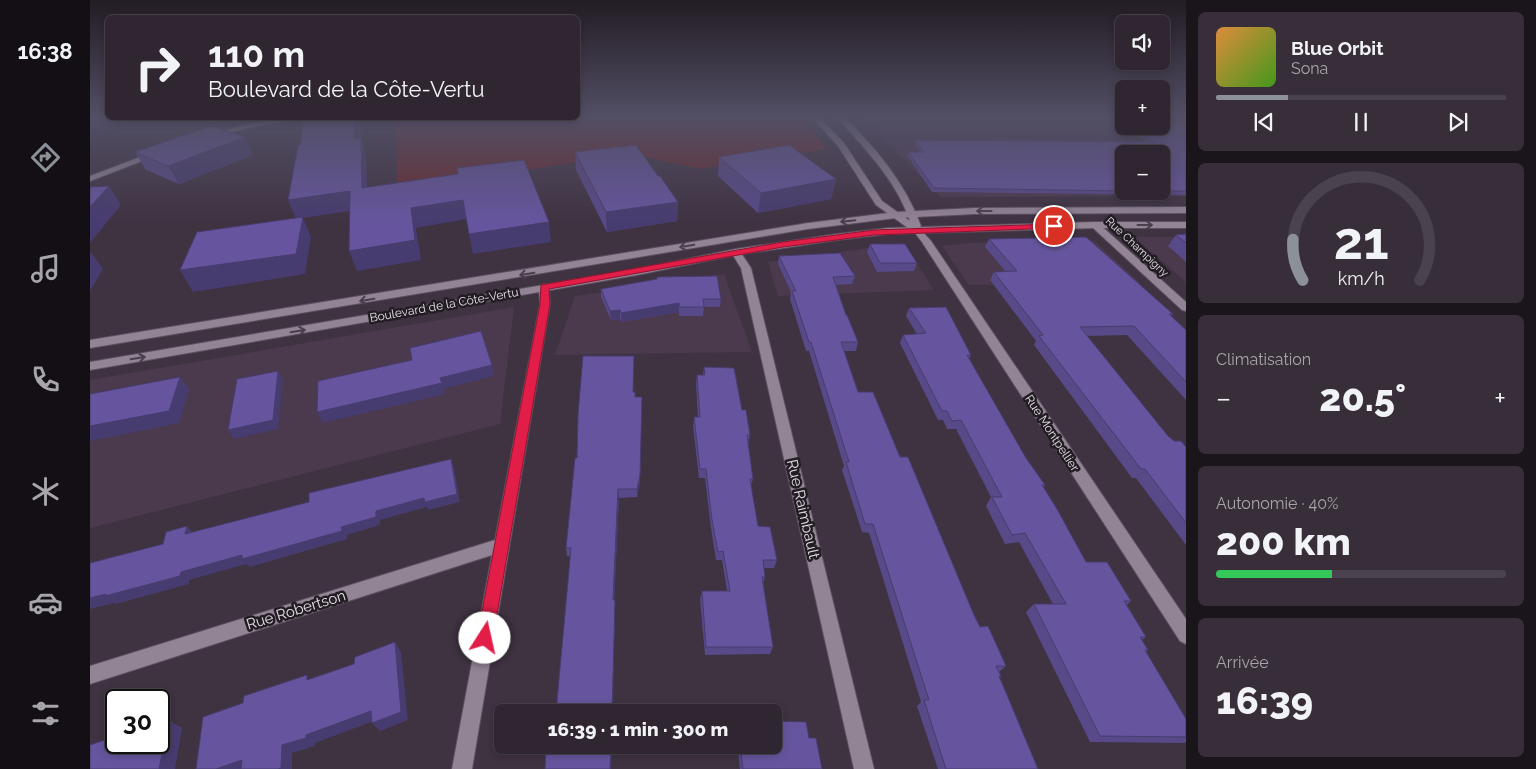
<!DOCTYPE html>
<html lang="fr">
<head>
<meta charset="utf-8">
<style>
	:root { --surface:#2f2631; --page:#372e39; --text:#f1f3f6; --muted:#a7a5ab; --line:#4a434d; --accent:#8c9099 }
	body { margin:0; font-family:Raleway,sans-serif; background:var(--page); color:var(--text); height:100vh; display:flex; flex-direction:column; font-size:19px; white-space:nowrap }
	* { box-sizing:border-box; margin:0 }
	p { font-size:16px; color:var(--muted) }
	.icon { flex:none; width:28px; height:28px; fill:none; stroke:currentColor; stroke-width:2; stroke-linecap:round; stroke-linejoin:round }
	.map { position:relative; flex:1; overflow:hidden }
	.panel { display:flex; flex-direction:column; gap:12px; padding:12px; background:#1a151b; width:350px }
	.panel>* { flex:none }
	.hud { position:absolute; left:15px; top:15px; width:475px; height:105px; border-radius:8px; box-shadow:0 2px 8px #0003,0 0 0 1px var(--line); background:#2f2631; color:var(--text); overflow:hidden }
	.buttons { position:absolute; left:1025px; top:15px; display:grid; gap:10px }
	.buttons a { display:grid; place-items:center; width:55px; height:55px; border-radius:8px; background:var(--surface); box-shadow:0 2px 8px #0003,0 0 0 1px var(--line); font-size:25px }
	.speed { position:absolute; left:15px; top:689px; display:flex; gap:10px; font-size:25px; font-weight:700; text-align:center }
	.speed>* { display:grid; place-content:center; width:65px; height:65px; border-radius:50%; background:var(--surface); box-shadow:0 2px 8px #0003,0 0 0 1px var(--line); line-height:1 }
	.speed .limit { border:2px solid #111; border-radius:8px; background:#fff; color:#111 }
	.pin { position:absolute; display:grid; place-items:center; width:42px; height:42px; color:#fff; margin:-21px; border:2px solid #fff; border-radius:50%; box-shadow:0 1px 5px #0007 }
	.me { position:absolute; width:55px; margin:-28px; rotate:10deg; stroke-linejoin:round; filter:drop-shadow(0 0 4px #0008) }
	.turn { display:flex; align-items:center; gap:18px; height:105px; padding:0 20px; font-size:22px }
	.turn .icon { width:65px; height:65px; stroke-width:2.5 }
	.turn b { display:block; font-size:35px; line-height:42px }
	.big { font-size:38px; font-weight:800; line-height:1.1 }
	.panel .card { flex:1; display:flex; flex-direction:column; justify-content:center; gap:8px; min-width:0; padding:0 18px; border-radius:8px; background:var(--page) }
	.panel .dial { align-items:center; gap:0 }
	.dial svg { height:130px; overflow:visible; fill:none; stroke:var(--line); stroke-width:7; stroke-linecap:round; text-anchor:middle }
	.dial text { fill:var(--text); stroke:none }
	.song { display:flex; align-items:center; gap:15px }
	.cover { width:60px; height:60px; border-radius:8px; background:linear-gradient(135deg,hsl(30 70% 55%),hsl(100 70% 35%)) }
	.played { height:5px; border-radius:2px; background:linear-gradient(90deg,var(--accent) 25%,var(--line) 25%) }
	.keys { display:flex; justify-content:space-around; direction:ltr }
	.heat { display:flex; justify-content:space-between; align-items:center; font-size:28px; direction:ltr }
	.charge { height:8px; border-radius:4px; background:linear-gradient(90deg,#34c759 40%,var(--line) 0) }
	.trip { position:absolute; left:404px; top:704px; width:288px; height:50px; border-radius:8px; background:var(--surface); box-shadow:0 2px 8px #0003,0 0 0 1px var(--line); font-weight:800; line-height:50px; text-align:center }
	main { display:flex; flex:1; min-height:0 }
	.tabs { display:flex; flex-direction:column; width:90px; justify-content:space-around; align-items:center; background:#130f14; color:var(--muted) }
	.tabs .icon { width:35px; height:35px }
	.tabs .on { color:var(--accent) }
	.tabs b { font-size:22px; color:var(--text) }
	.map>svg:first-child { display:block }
	.built { fill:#4b394e; fill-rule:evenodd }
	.green { fill:#682b2e }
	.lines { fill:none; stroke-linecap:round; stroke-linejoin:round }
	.minor-casing { stroke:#5b505e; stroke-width:2 }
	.secondary-casing { stroke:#5b505e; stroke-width:2 }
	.minor { fill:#928395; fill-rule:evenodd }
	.secondary { fill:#928395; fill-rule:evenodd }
	.wall { fill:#584988; fill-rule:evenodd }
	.shaded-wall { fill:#473c6f }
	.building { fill:#66559e; stroke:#473c6f }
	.oneway { stroke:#49404b }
	.route { fill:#e11d48; stroke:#92132f }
	.labels { text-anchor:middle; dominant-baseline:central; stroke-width:5; stroke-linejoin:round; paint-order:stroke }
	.far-street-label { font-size:11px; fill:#e7dee8; stroke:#221c23 }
	.street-label { font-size:12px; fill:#e7dee8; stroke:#221c23 }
	.near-street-label { font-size:15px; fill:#e7dee8; stroke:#221c23 }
</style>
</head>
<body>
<main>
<nav class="tabs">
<b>16:38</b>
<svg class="icon on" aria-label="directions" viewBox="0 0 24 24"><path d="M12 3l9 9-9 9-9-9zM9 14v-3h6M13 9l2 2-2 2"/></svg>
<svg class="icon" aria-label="music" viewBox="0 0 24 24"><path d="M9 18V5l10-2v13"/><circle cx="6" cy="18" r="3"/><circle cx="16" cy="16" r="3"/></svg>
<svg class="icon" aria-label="phone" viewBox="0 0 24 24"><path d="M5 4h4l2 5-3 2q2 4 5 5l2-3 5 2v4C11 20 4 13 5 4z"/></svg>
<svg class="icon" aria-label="climate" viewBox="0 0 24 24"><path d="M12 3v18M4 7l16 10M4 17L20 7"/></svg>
<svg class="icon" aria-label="car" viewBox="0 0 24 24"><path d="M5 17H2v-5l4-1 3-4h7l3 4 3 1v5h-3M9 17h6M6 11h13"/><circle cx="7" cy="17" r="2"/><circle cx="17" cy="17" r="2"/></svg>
<svg class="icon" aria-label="filters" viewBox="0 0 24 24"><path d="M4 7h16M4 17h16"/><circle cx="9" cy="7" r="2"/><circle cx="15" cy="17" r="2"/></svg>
</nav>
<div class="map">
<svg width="1096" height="769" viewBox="0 0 1096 769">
	<rect width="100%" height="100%" fill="#3f3241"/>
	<path class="built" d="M770,115H1034V126H1071V115H1096V196L851,197ZM1034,154H1071V191H1034Z
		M1044,237H1096V282Z
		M996,239L1006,242L1050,283L879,285L852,246L878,243Z
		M814,243L844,290L688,296L678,262Z
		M634,274L662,352L465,355L485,296Z
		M424,307L410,424L0,528V380Z"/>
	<path class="green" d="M488,115H711L737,149L610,169L541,154L307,189L306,118H488Z"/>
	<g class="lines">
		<defs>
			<path id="minor" d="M720,115H727L754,143L792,201L820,221C805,178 774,148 745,115H752C785,147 815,182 831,226L829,228L841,241L1096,619V644L1090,641L832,242L825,233L786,205L748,146Z
				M203,118H217L163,127L120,137L116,135L163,123Z
				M61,153L68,155L0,181V176Z
				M1005,222L1008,223L1096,302V311L1092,310L1002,227V223Z
				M646,249L649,250L661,268L784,769H764L651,268L641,252Z
				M454,284L459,287L460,304L382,769H362L402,555L0,684V666L405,540L450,304L449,287Z"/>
			<path id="secondary" d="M1096,207V213L884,214L806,218L718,229L0,348V340L718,223L806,212L884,208Z
				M1005,222H1096V228H1005L798,234L747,240L646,255L547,275L0,370V362L547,269L646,249L747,234L798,228Z"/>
		</defs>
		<use href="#minor" class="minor-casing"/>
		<use href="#secondary" class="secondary-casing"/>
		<use href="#minor" class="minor"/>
		<use href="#secondary" class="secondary"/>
	</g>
	<path class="wall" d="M1034,123V126H1071L1096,123V195L842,192L817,155L818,152H830L824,143L825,140L1056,141L1032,126ZM1034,154L1071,191H1034Z
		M45,152L163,155L89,184L56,170Z
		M485,152L568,176L588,202L587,221L517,232L486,170Z
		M629,157L746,179L741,199L668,213L628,176Z
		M1096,234V262L1078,246L1086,235Z
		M899,239L1083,314L1081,316L1096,330V400L1037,335L997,336L1078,436L1084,441L1096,447V545L1046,478H1042L944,345L946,341L900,280L904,272H916L895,247Z
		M780,244L827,263L824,271L787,272L777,252Z
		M689,256L765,276L762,284L746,285L756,315L768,342L766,351H754L768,392L810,457L890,627L916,666L909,672L911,676L910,678L948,769H848L827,706L831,702L779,533L772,532L752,470L754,466L719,351H716L700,299L701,292L688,264Z
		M511,289L631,299L630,307H614L613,316H589V312L531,322L530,319L521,320L511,297Z
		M819,308L881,355L879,359L936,458L955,485L953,488L996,562L1041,601L1037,605L1056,637L1052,640L1058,650L1056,652L1096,719V742L1094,743L1000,742L936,612L944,604H963L929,542L915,544L896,506L901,497L866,429H857L853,420H848L810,343L813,335L827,334L816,316Z
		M614,367L652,410L660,435L658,444L663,479L661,485L668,526L687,560L684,568H674L675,577L673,584L683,647L680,654L615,655L610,599L612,591H637L632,560H626L621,528L615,478H609L603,426L604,417H608L606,384L607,375H613Z
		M543,392L550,483L547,497L529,498L524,600H525V608L480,556H477L476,548L487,458Z
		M719,738L732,769H650L647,745H682Z"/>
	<path class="shaded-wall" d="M18,117L36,118L32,126L0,130V119Z
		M266,118H272L270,157L264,139Z
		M155,137L163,155L89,184L78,166Z
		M271,138L276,156L278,206L272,188Z
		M746,179L741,199L668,213L671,193Z
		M19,186L31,205L0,243V207Z
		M260,191L266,210L213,218L221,237L215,274L103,292L90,270L206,219L198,200Z
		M373,200L377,219L326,228L331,260L267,271L259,251L321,208Z
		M588,202L587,221L517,232L516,212Z
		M459,222L461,242L383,254L379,234Z
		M0,251L13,269L0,291Z
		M589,303V312L531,322V313Z
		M530,310V319L521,320L520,311Z
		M402,365L404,376L354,389L355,394L233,423L227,412L350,378Z
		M188,371L193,380L188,429L144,439L138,430Z
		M90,377L99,390L89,423L0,441V426Z
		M552,397L550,483L547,497V489Z
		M361,459L364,468L370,502L338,510L337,507L290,520V525L257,535V539L160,567L156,564L99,580V584L26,604L24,603L0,609V598L91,572L251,527L286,511Z
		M528,489L529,498L524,608L523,600Z
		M97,526L105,535L95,534Z
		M525,600L523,712H522Z
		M305,642L311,652L318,720L290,731L282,723Z
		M281,711L289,719L225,743V746L202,753V769H188L192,745L216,735Z
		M79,720L92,728L85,769H69Z
		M521,745H522L521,769H520Z
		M152,760L158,769H126Z"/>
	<path class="building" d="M0,115H18V117L0,119Z
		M214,118H266L264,139L271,138L272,188L368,174L367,168L434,160L459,222L379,234L373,200L321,208L325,240L259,251L260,191L198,200L208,146L210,145Z
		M1071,123H1096V191H1071V154H1034V191L844,188L818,152H834L825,140L1064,142L1040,126H1071Z
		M122,126L155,137L78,166L45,152Z
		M546,145L568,176H570L588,202L516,212L485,152Z
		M699,145L746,179L671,193L629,157Z
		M19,186L0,207V187Z
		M213,217L206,254L90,270L107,232Z
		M1096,234V243L1086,235Z
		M996,237L1083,314H1079L1096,330V382L1044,326L990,327L1078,436L1084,441H1091L1096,447V523L1055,469H1051L949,336L953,335L904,272L927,271L899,239Z
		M780,244H815L827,263H790Z
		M750,253L765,276L743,277L756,315H757L768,342H751L768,392H783L810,457H818L884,615L890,627L898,626L916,666H906L911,676H909L948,769H856L834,700H839L783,524H775L756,462H759L721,342H719L702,291H706L689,256Z
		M627,276L631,299H613L614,307H590L589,303L531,313L530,310L520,311L511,289L567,279V277Z
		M856,307L881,355H877L936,458L955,485H952L967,509L996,562H1017L1041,601H1034L1056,637H1050L1058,650H1055L1096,719V737L1010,736L944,604H976L935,533L922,535L902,497H912L871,420L862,421L857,411H852L813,335L836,333L819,308Z
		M391,331L402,365L350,378L352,383L227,412L228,381L322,360L320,348Z
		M493,356H544L543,392H545V397H552L550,475L547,489H528L523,600H525L522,712H466L481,548H476L485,458H487L488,414Z
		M614,367L644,368L652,410H656L660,435H657L663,479H660L668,526L680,527L687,560H673L675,577H672L683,647H616L612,591H640L633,551L628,552L622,520L616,469H610L604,417H610L607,375H615Z
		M188,371L183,420L138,430L147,379Z
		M90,377L79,411L0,426V394Z
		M361,459L367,494L335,502L334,498L286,511V517L251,527L252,531L152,559V555L91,572L90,576L15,596L16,594L0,598V563L73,544L76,532L97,526L95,534L219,502V493Z
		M305,642L311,712L282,723L281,711L216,735V738L192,745L191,768L188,769H151L152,760L126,769H106L113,717L153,703L154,696L217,675V680L264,664L265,657Z
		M79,720L69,769H0V745L26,736V742H69V723Z
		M682,721L716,722L719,738H726L732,769H653L650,745H682Z
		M456,745H521L520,769H455Z"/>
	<defs><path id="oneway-shaft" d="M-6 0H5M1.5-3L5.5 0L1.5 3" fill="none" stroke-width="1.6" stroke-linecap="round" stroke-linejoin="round" transform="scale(1.25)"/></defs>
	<g class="oneway">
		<use href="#oneway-shaft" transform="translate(894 211) rotate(180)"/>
		<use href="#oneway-shaft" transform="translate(758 221) rotate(174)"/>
		<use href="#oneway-shaft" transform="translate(1055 225)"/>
		<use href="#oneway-shaft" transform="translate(597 246) rotate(170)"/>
		<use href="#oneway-shaft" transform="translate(437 274) rotate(171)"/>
		<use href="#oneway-shaft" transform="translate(277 300) rotate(171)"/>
		<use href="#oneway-shaft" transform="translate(208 331) rotate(-10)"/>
		<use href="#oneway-shaft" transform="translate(48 358) rotate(-9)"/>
	</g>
	<linearGradient id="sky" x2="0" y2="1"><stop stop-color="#231c24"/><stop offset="0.52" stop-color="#524f65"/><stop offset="1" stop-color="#524f65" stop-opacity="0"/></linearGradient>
	<rect width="1096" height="223" fill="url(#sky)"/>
	<path class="route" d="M964,224H967V228L784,235L693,247L459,289L460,304L403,638L401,644L395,647L389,644L387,638L450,304L451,285L693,242L784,230Z"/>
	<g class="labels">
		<g class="far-street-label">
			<text transform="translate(1047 247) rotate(43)">Rue Champigny</text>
		</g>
		<g class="street-label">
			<text transform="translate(354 305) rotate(-10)">Boulevard de la Côte-Vertu</text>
			<text transform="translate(962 433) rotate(57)">Rue Montpellier</text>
		</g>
		<g class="near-street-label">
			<text transform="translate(713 509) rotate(77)">Rue Raimbault</text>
			<text transform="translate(206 610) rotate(-17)">Rue Robertson</text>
		</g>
	</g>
</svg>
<div class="buttons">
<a><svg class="icon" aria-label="sound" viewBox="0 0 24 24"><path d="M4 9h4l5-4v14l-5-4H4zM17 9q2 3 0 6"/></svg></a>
<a>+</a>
<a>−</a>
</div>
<div class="speed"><div class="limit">30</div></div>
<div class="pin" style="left:964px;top:226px;background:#d93025"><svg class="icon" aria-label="arrive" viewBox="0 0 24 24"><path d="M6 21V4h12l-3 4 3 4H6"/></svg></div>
<svg class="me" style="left:395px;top:638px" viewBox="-20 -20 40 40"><circle r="19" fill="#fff"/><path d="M0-13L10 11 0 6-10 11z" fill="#e11d48"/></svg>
<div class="trip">16:39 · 1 min · 300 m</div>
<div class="hud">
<div class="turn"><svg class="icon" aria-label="right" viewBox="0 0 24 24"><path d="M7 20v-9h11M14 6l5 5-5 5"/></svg><div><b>110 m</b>Boulevard de la Côte-Vertu</div></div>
</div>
</div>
<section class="panel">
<div class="card">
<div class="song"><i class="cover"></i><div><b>Blue Orbit</b><p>Sona</p></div></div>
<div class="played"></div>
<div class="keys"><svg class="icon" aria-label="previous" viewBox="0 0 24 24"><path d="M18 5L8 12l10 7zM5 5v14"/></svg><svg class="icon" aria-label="pause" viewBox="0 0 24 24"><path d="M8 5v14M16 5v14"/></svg><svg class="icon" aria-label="next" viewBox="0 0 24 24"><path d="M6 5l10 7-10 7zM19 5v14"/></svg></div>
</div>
<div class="card dial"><svg viewBox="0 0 100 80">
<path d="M14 69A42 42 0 1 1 86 69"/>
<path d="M14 69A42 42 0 0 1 8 44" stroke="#8c9099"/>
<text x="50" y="56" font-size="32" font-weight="700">21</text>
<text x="50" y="72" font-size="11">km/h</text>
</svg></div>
<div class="card"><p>Climatisation</p>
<div class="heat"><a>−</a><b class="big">20.5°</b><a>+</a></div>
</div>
<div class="card"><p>Autonomie · 40%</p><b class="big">200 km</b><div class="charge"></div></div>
<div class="card"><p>Arrivée</p><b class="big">16:39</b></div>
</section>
</main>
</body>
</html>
